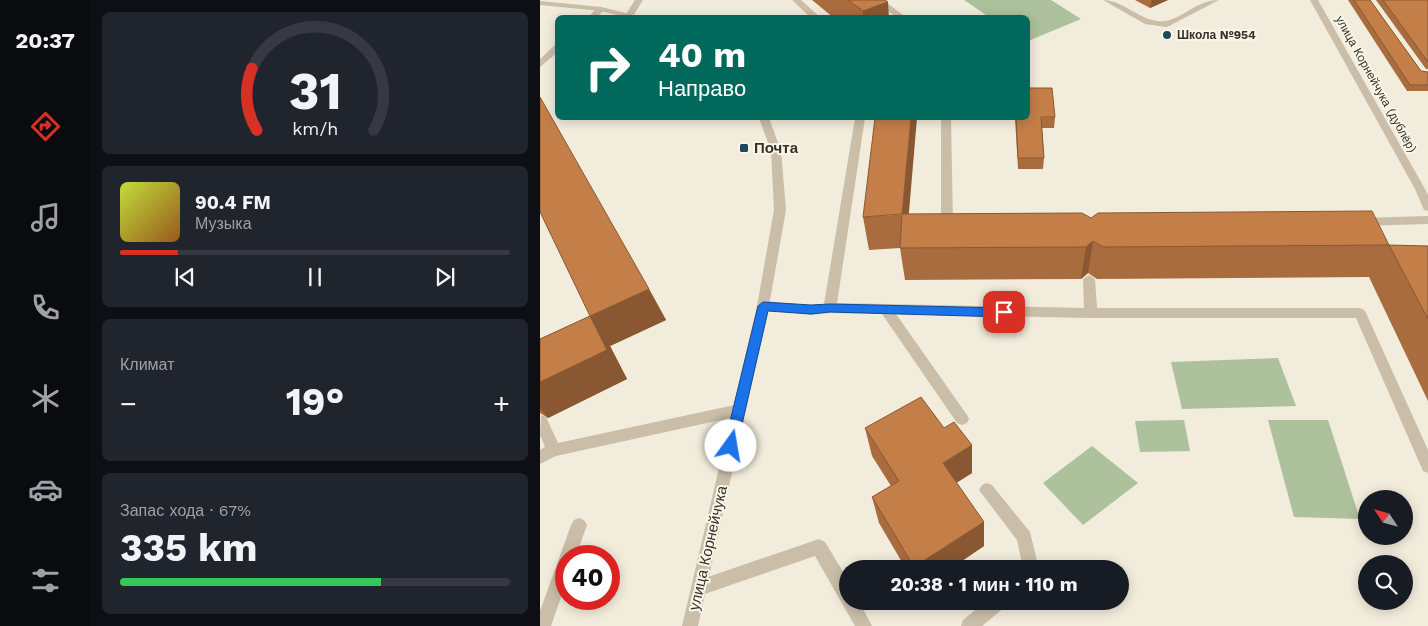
<!DOCTYPE html>
<html lang="ru">
<head>
<meta charset="utf-8">
<style>
	:root { --surface:#171b24; --page:#20242c; --text:#f1f3f6; --muted:#9ea1a6; --line:#363941; --accent:#d93025 }
	body { margin:0; font-family:"Work Sans",sans-serif; background:var(--page); color:var(--text); height:100vh; display:flex; flex-direction:column; font-size:19px; white-space:nowrap }
	* { box-sizing:border-box; margin:0 }
	p { font-size:16px; color:var(--muted) }
	.icon { flex:none; width:28px; height:28px; fill:none; stroke:currentColor; stroke-width:2; stroke-linecap:round; stroke-linejoin:round }
	.map { position:relative; flex:1; overflow:hidden }
	.sheet { display:flex; flex-direction:column; gap:12px; padding:12px; background:#0d0f14; width:450px }
	.sheet>* { flex:none }
	.guide { position:absolute; left:15px; top:15px; width:475px; height:105px; border-radius:8px; box-shadow:0 2px 12px #0003; background:#00695c; color:#fff; overflow:hidden }
	.needle { width:32px; rotate:306deg }
	.buttons { position:absolute; left:818px; top:490px; display:grid; gap:10px }
	.buttons a { display:grid; place-items:center; width:55px; height:55px; border-radius:50%; background:var(--surface); box-shadow:0 2px 12px #0003; font-size:25px }
	.speed { position:absolute; left:15px; top:545px; display:flex; gap:10px; font-size:25px; font-weight:700; text-align:center }
	.speed>* { display:grid; place-content:center; width:65px; height:65px; border-radius:50%; background:var(--surface); box-shadow:0 2px 12px #0003; line-height:1 }
	.speed .limit { border:8px solid #d22; background:#fff; color:#111 }
	.pin { position:absolute; display:grid; place-items:center; width:42px; height:42px; color:#fff; margin:-21px; border-radius:10px; box-shadow:0 2px 8px #0006 }
	.me { position:absolute; width:55px; margin:-28px; rotate:13deg; stroke-linejoin:round; filter:drop-shadow(0 0 4px #0008) }
	.turn { display:flex; align-items:center; gap:18px; height:105px; padding:0 20px; font-size:22px }
	.turn .icon { width:65px; height:65px; stroke-width:2.5 }
	.turn b { display:block; font-size:35px; line-height:42px }
	.big { font-size:38px; font-weight:700; line-height:1.1 }
	.sheet .card { flex:1; display:flex; flex-direction:column; justify-content:center; gap:8px; min-width:0; padding:0 18px; border-radius:8px; background:var(--page) }
	.sheet .dial { align-items:center; gap:0 }
	.dial svg { height:130px; overflow:visible; fill:none; stroke:var(--line); stroke-width:7; stroke-linecap:round; text-anchor:middle }
	.dial text { fill:var(--text); stroke:none }
	.song { display:flex; align-items:center; gap:15px }
	.cover { width:60px; height:60px; border-radius:8px; background:linear-gradient(135deg,hsl(70 70% 55%),hsl(30 70% 35%)) }
	.played { height:5px; border-radius:2px; background:linear-gradient(90deg,var(--accent) 15%,var(--line) 15%) }
	.keys { display:flex; justify-content:space-around; direction:ltr }
	.heat { display:flex; justify-content:space-between; align-items:center; font-size:28px; direction:ltr }
	.charge { height:8px; border-radius:4px; background:linear-gradient(90deg,#34c759 67%,var(--line) 0) }
	.trip { position:absolute; left:299px; top:560px; width:290px; height:50px; border-radius:25px; background:var(--surface); box-shadow:0 2px 12px #0003; font-weight:700; line-height:50px; text-align:center }
	main { display:flex; flex:1; min-height:0 }
	.dock { display:flex; flex-direction:column; width:90px; justify-content:space-around; align-items:center; background:#090b0e; color:var(--muted) }
	.dock .icon { width:35px; height:35px }
	.dock .active { color:var(--accent) }
	.dock b { font-size:22px; color:var(--text) }
	.map>svg:first-child { display:block }
	.green { fill:#adc19c }
	.lines { fill:none; stroke-linecap:round; stroke-linejoin:round }
	.service { fill:#cabea8; fill-rule:evenodd }
	.minor { fill:#cabea8; fill-rule:evenodd }
	.tertiary { fill:#cabea8; fill-rule:evenodd }
	.wall { fill:#a96c3e }
	.shaded-wall { fill:#895832 }
	.building { fill:#c47e48; stroke:#895832 }
	.route { fill:#1a73e8; stroke:#114b97 }
	.poi-dot { fill:#1e4958; stroke:#f9f5e8; stroke-width:2 }
	.labels { text-anchor:middle; dominant-baseline:central; stroke-width:4; stroke-linejoin:round; paint-order:stroke }
	.far-poi-label { font-size:12px; font-weight:bold; fill:#373028; stroke:#f9f5e8; text-anchor:start }
	.far-street-label { font-size:12px; fill:#373028; stroke:#f9f5e8 }
	.poi-label { font-size:15px; font-weight:bold; fill:#373028; stroke:#f9f5e8; text-anchor:start }
	.street-label { font-size:15px; fill:#373028; stroke:#f9f5e8 }
</style>
</head>
<body>
<main>
<nav class="dock">
<b>20:37</b>
<svg class="icon active" aria-label="directions" viewBox="0 0 24 24"><path d="M12 3l9 9-9 9-9-9zM9 14v-3h6M13 9l2 2-2 2"/></svg>
<svg class="icon" aria-label="music" viewBox="0 0 24 24"><path d="M9 18V5l10-2v13"/><circle cx="6" cy="18" r="3"/><circle cx="16" cy="16" r="3"/></svg>
<svg class="icon" aria-label="phone" viewBox="0 0 24 24"><path d="M5 4h4l2 5-3 2q2 4 5 5l2-3 5 2v4C11 20 4 13 5 4z"/></svg>
<svg class="icon" aria-label="climate" viewBox="0 0 24 24"><path d="M12 3v18M4 7l16 10M4 17L20 7"/></svg>
<svg class="icon" aria-label="car" viewBox="0 0 24 24"><path d="M5 17H2v-5l4-1 3-4h7l3 4 3 1v5h-3M9 17h6M6 11h13"/><circle cx="7" cy="17" r="2"/><circle cx="17" cy="17" r="2"/></svg>
<svg class="icon" aria-label="filters" viewBox="0 0 24 24"><path d="M4 7h16M4 17h16"/><circle cx="9" cy="7" r="2"/><circle cx="15" cy="17" r="2"/></svg>
</nav>
<section class="sheet">
<div class="card dial"><svg viewBox="0 0 100 80">
<path d="M14 69A42 42 0 1 1 86 69"/>
<path d="M14 69A42 42 0 0 1 11 31" stroke="#d93025"/>
<text x="50" y="56" font-size="32" font-weight="700">31</text>
<text x="50" y="72" font-size="11">km/h</text>
</svg></div>
<div class="card">
<div class="song"><i class="cover"></i><div><b>90.4 FM</b><p>Музыка</p></div></div>
<div class="played"></div>
<div class="keys"><svg class="icon" aria-label="previous" viewBox="0 0 24 24"><path d="M18 5L8 12l10 7zM5 5v14"/></svg><svg class="icon" aria-label="pause" viewBox="0 0 24 24"><path d="M8 5v14M16 5v14"/></svg><svg class="icon" aria-label="next" viewBox="0 0 24 24"><path d="M6 5l10 7-10 7zM19 5v14"/></svg></div>
</div>
<div class="card"><p>Климат</p>
<div class="heat"><a>−</a><b class="big">19°</b><a>+</a></div>
</div>
<div class="card"><p>Запас хода · 67%</p><b class="big">335 km</b><div class="charge"></div></div>
</section>
<div class="map">
<svg width="888" height="626" viewBox="0 0 888 626">
	<rect width="100%" height="100%" fill="#f2ecdc"/>
	<path class="green" d="M424,0H511L541,19L488,41V18L449,17Z
		M738,358L756,406L642,409L631,362Z
		M644,420L650,451L600,452L595,421Z
		M728,420H788L820,519L754,517Z
		M552,446L598,483L543,525L503,483Z"/>
	<g class="lines">
		<path class="service" d="M95,0H103L93,16H87L86,14Z
			M252,0H261L281,18H271Z
			M334,0H343L367,18H357Z
			M563,0C585,0 602,24 625,21C642,19 657,0 679,0L627,27L605,24Z
			M58,7L65,9L56,18H47Z
			M15,45H18V52L0,67V59Z
			M315,118H325L297,303L544,308L543,279L549,275L555,279L557,308H820L824,310L826,313L888,450V473L883,471L816,318H551L356,314L427,415L429,419L427,423L422,425L417,423L342,314L290,313L271,315L219,309L217,306L219,303L223,301L271,305L284,304Z
			M401,118H411L413,223L416,226L410,230L403,229L401,226Z
			M888,216V224L820,226L814,222L820,218Z
			M199,404L204,406L206,410L204,414L199,416L16,456L0,464V450L5,447L0,435L1,415L6,417L18,443Z
			M447,483L452,485L490,532L499,569H483L477,540L439,490L442,485Z
			M39,518L44,520L47,525L36,556H26V583L11,626H0V611L31,525L34,520Z
			M279,539L285,542L308,580V601H319L332,626H315L275,556L159,596L153,594L151,588L153,582L159,580Z
			M446,601H467L465,607L442,626H421L423,620Z"/>
		<path class="minor" d="M770,0H778L885,189L888,195V211L884,210L875,189Z"/>
		<path class="tertiary" d="M0,1L61,7L107,18H89L61,11L0,5Z
			M219,118H229L241,151L246,210L229,306L158,626H142L217,306L234,210L231,151Z"/>
	</g>
	<path class="wall" d="M272,0H345L349,18H294Z
		M595,0H628L610,8Z
		M808,0H830L881,71L888,72V91H867Z
		M836,0H888V69H886Z
		M515,117L514,128H502L504,158L503,169H478L475,118Z
		M369,214L551,218L849,245L888,246V401L829,277L557,279L548,273L541,279L365,280L360,248L329,250L323,217Z
		M109,289L126,320L70,346L87,379L8,418L0,413V339Z
		M325,428L432,473L416,483L444,522V546L410,569H366L339,523L332,497L351,486L332,456Z"/>
	<path class="shaded-wall" d="M612,0H628L610,8Z
		M348,2L349,18H323V11Z
		M371,118H377L366,247L362,214Z
		M553,241L548,273L541,279L546,247Z
		M109,289L126,320L70,346L87,379L8,418L0,408V382L50,316Z
		M432,445V473L405,490L403,463Z
		M444,522V546L410,569H374V567Z"/>
	<path class="building" d="M308,0H345L348,2L323,11Z
		M814,0H830L881,71L888,72V85H870Z
		M843,0H888V62Z
		M488,88H512L515,117H501L504,158H478L476,118H488Z
		M0,97L109,289L50,316L0,212Z
		M335,118H371L362,214L323,217Z
		M832,211L849,245L563,247L553,241L546,247L360,248L362,214L542,213L551,218L558,213Z
		M849,245L888,246V319Z
		M50,316L67,350L0,382V339Z
		M381,397L404,428L414,422L432,445L403,463L444,522L374,567L332,497L359,481L325,428Z"/>
	<path class="route" d="M223,302L271,305L290,304L464,308L470,312L464,317L290,312L271,314L228,311L197,446L195,450L191,452L186,450L184,446L218,306Z"/>
	<g class="poi-dot">
		<circle cx="627" cy="35" r="5"/>
		<rect x="199" y="143" width="10" height="10" rx="2.5"/>
	</g>
	<g class="labels">
		<g class="far-poi-label">
			<text x="637" y="35">Школа №954</text>
		</g>
		<g class="far-street-label">
			<text transform="translate(836 84) rotate(61)">улица Корнейчука (дублёр)</text>
		</g>
		<g class="poi-label">
			<text x="214" y="148">Почта</text>
		</g>
		<g class="street-label">
			<text transform="translate(168 548) rotate(-77)">улица Корнейчука</text>
		</g>
	</g>
</svg>
<div class="buttons">
<a><svg class="needle" viewBox="-14 -14 28 28"><path d="M0-13l5 13h-10z" fill="#e53935"/><path d="M0 13l5-13h-10z" fill="#9ea1a6"/></svg></a>
<a><svg class="icon" aria-label="search" viewBox="0 0 24 24"><circle cx="10" cy="10" r="6"/><path d="M15 15l6 6"/></svg></a>
</div>
<div class="speed"><div class="limit">40</div></div>
<div class="pin" style="left:464px;top:312px;background:#d93025"><svg class="icon" aria-label="arrive" viewBox="0 0 24 24"><path d="M6 21V4h12l-3 4 3 4H6"/></svg></div>
<svg class="me" style="left:191px;top:446px" viewBox="-20 -20 40 40"><circle r="19" fill="#fff"/><path d="M0-13L10 11 0 6-10 11z" fill="#1a73e8"/></svg>
<div class="trip">20:38 · 1 мин · 110 m</div>
<div class="guide">
<div class="turn"><svg class="icon" aria-label="right" viewBox="0 0 24 24"><path d="M7 20v-9h11M14 6l5 5-5 5"/></svg><div><b>40 m</b>Направо</div></div>
</div>
</div>
</main>
</body>
</html>
